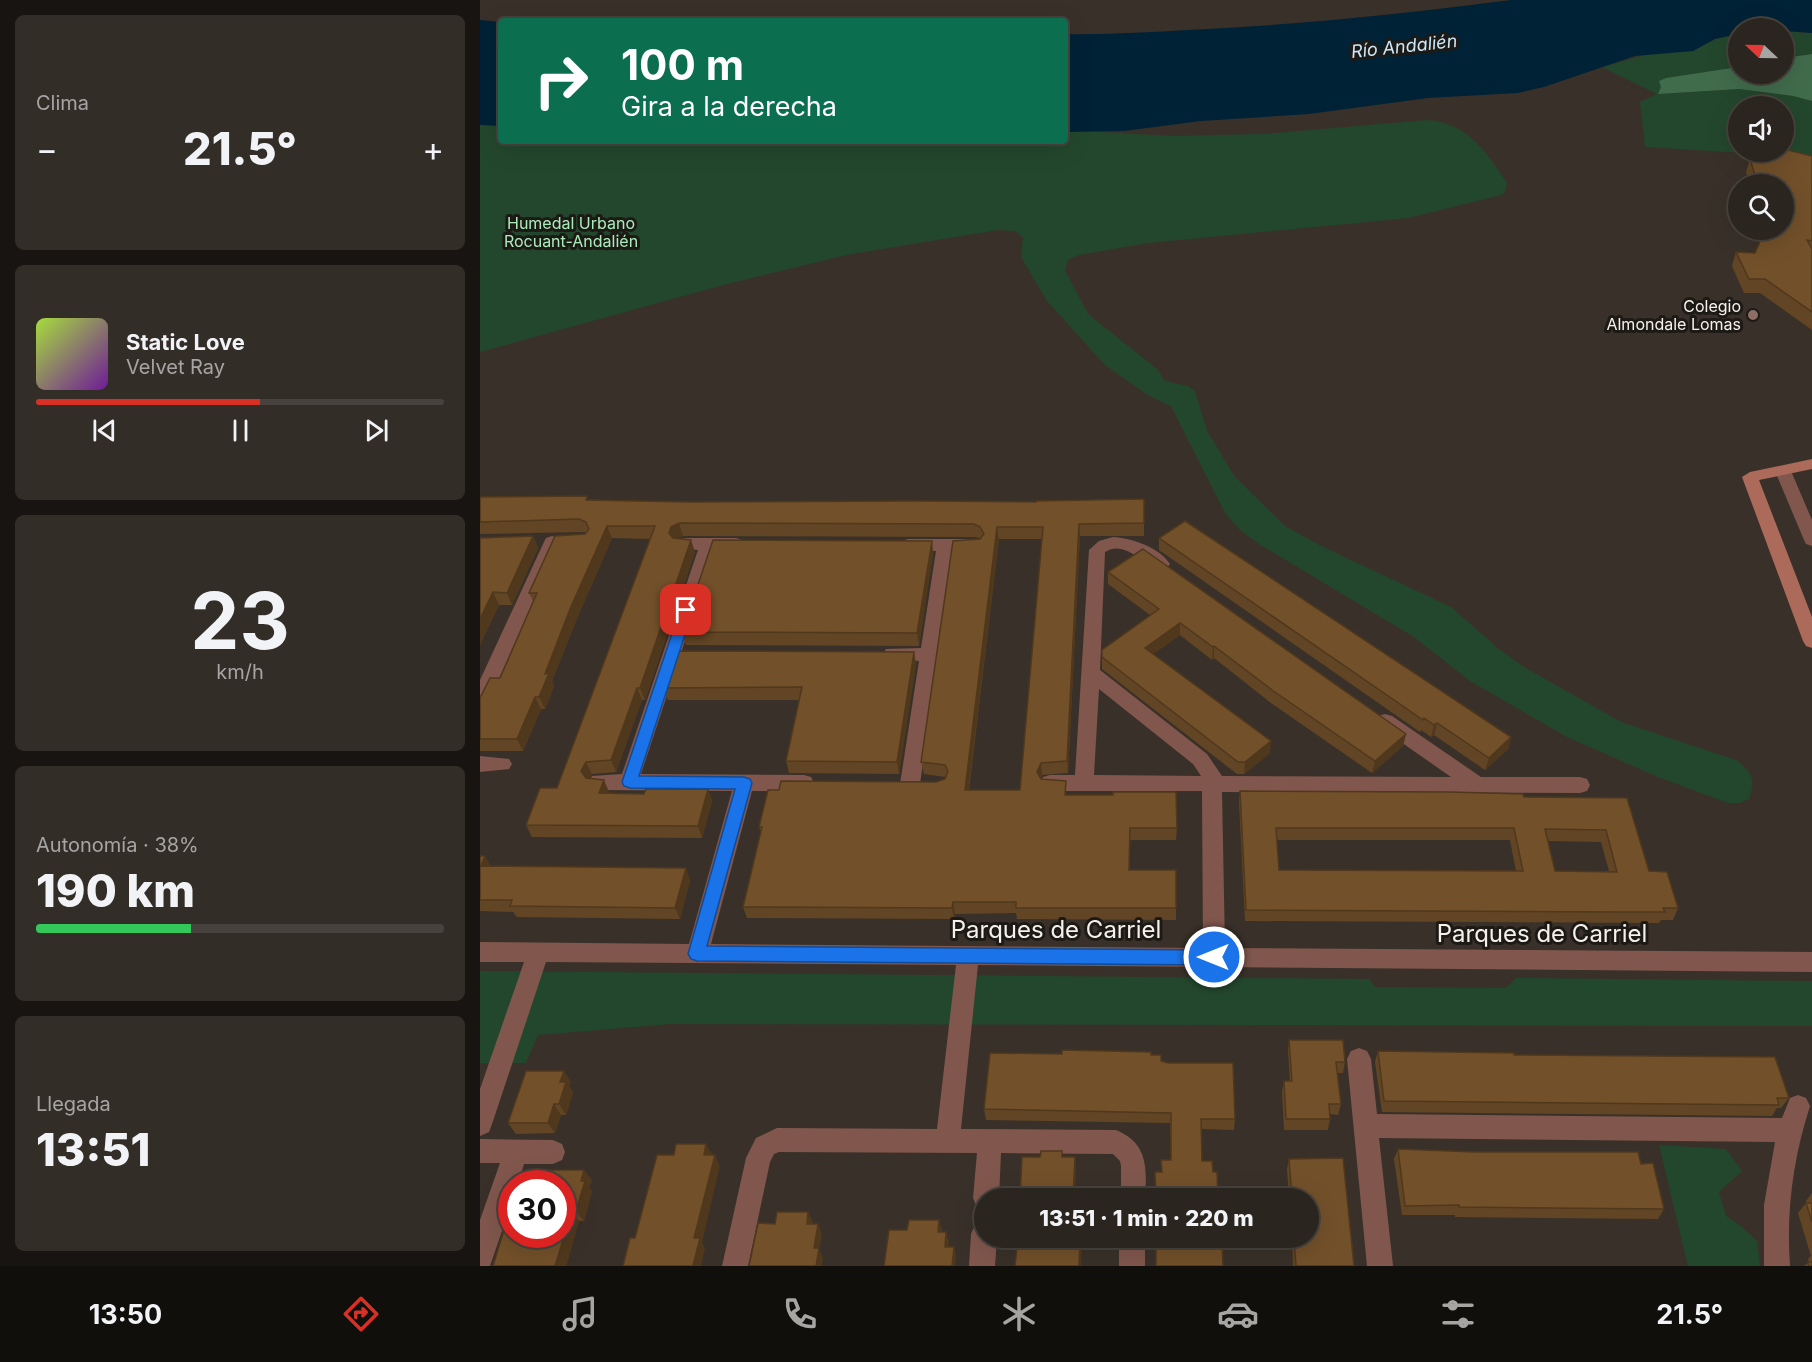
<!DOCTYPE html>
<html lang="es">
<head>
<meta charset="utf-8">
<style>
	:root { --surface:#2b251f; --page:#332d28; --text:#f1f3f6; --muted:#a6a5a4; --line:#47423d; --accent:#d93025 }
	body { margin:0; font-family:Inter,sans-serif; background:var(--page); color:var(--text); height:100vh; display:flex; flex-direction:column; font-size:22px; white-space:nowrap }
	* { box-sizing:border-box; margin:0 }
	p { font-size:20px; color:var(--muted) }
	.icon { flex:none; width:33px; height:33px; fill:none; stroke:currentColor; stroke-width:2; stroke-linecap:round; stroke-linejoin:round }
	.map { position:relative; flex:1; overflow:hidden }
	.panel { display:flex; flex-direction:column; gap:15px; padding:15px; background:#181411; width:480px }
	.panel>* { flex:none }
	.top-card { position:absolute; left:18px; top:18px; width:570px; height:126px; border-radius:6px; box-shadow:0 6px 24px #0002,0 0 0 2px var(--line); background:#0b6e4f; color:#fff; overflow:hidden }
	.needle { width:39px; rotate:292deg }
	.controls { position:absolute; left:1248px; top:18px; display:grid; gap:12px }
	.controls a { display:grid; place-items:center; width:66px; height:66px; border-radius:50%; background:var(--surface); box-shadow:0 6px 24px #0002,0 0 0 2px var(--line); font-size:30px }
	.speed { position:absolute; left:18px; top:1170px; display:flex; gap:12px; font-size:30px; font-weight:700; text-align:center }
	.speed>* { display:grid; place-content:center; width:78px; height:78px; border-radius:50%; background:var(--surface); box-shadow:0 6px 24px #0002,0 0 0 2px var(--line); line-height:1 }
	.speed .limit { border:9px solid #d22; background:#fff; color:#111 }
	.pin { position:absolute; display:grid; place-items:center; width:51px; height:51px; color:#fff; margin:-26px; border-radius:12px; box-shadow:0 3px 9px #0006 }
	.me { position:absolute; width:66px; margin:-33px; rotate:270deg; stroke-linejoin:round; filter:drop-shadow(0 0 4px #0008) }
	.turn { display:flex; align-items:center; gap:21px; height:126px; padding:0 24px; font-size:27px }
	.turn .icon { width:78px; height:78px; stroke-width:2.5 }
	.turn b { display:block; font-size:42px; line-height:51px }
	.big { font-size:45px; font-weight:800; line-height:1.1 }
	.panel .tile { flex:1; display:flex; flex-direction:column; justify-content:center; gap:9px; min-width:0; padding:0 21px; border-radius:9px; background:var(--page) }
	.panel .dial { align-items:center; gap:0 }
	.dial b { font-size:78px; line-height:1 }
	.song { display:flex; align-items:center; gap:18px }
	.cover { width:72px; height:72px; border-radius:9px; background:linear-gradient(135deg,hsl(80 70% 55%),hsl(280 70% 35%)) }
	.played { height:6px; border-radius:3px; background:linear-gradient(90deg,var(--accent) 55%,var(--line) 55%) }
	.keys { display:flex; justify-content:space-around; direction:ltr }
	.heat { display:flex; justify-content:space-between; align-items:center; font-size:33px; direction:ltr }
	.charge { height:9px; border-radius:4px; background:linear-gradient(90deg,#34c759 38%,var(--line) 0) }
	.trip { position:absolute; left:494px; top:1188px; width:345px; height:60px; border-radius:30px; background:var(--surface); box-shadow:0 6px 24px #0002,0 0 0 2px var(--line); font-weight:800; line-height:60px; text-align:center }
	.tabs { display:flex; height:96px; justify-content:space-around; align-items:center; background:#110f0c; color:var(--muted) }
	.tabs .icon { width:42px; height:42px }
	.tabs .selected { color:var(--accent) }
	.tabs b { font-size:27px; color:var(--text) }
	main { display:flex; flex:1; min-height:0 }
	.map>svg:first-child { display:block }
	.green { fill:#23472d; fill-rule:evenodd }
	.forest { fill:#416c4c }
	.water { fill:#002236 }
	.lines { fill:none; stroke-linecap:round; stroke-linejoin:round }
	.street { fill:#81574d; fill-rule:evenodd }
	.secondary { fill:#ac6a5a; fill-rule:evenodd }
	.wall { fill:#624524; fill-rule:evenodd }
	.shaded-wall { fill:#50381d }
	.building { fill:#72502a; stroke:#50381d; stroke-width:1.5; fill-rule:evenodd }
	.route { fill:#1a73e8; stroke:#114b97; stroke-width:1.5 }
	.education-dot { fill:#8d6e63; stroke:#1d1a16; stroke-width:2 }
	.labels { text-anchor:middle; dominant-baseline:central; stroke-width:6; stroke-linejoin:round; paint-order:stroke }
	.far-park-label { font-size:16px; fill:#a8edb9; stroke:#1d1a16 }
	.far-poi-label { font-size:16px; fill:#f5f0ea; stroke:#1d1a16; text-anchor:end }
	.far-water-label { font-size:18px; font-style:italic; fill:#cbe7fa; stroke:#1d1a16 }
	.near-street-label { font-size:24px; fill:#f5f0ea; stroke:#1d1a16 }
</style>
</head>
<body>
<main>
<section class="panel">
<div class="tile"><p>Clima</p>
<div class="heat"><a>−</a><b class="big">21.5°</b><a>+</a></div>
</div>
<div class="tile">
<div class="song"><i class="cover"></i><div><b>Static Love</b><p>Velvet Ray</p></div></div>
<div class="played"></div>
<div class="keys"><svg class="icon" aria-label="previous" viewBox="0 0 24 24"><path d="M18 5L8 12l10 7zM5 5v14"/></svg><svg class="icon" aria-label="pause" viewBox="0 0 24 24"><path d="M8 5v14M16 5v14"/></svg><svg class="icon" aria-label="next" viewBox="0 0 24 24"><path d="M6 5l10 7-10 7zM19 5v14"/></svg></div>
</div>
<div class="tile dial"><b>23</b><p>km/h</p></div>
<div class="tile"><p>Autonomía · 38%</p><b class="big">190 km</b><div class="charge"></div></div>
<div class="tile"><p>Llegada</p><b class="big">13:51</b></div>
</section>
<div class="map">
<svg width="1332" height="1266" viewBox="0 0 1332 1266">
	<rect width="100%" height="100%" fill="#393129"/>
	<path class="green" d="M1304,31L1332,33V54L1304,58Z
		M1258,34V67L1186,78L1179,94L1259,89L1313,96L1332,101V169L1265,153L1165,147L1160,102L1177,94L1122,67L1173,53L1213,51L1235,39ZM1258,106H1304V152H1258Z
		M0,100L21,101V141H585V121L620,132L695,136L783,134L948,120C988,124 1006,151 1027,183L1025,192L1021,195L928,218L668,243L599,255L588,260L585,270L608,314L677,369L685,381L708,386L715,391L727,431L755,477L805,526L839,545L971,607L1020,650L1044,667L1141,722L1256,760C1273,773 1275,778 1269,799L1260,803H1248L1178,777L1087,737L990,681L934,637L779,544L760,530L745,513L691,406L669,396L625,365L567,301L541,257L543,238L535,231L518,230L366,255L243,285L0,352Z
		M0,971L889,979L895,987L1026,988L1036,978L1332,981V1026L190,1024L58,1035L46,1063H0Z
		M1179,1145L1246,1149L1262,1171L1239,1192L1246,1216L1261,1226L1277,1241L1280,1266H1208Z"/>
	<path class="forest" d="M1332,54V101L1313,96L1259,89L1178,94L1181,87L1179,81L1186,78L1258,67V74H1304V58Z"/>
	<path class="water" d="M1031,0H1332V33L1304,31V28H1258V34L1235,39L1213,51L1155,56L1064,87L1038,93L948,98L829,114L721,121L644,131L585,132V34C626,35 667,32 708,30C816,25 923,14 1031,0Z
		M0,20L21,22V126L0,125Z"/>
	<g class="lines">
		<path class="street" d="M1303,466L1311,471L1332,520V546L1326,544L1324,540L1295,471Z
			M72,536L78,538L80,542L9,701L7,706L0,708V680L64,542L66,538Z
			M633,537C651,538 679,547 690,564L687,568L681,570C663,565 645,539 625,552L620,670L727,754L742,776L971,777L898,726L895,721L898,716L905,714L912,716L1001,777H1100L1107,779L1110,785L1107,791L1100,793L742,792L745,948L1332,952V972L498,965L481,1129L636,1130C668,1143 667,1168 665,1198H641V1166L640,1161L633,1154L521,1153L519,1198H504V1210L497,1207L493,1198L497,1153L299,1152L294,1154L290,1162L268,1266H242L266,1158L276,1138L297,1128L457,1129L476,965L66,962L12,1124L9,1132L0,1136V1089L44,962H0V942L209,944L252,791L119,790L112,788L109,782L112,776L142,774L218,550L197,548L195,544L197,540L203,538H256L262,540L264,544L262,548L235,550L161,774L324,775L331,777L334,783L331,789L324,791H272L231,944L723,948L722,791H570L563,789L560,783L563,777L570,775H595L609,550L619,541ZM619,689L713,764L721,776L614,775Z
			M428,539H495L501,541L503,545L501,549L473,551L440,784L437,790L430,792L423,790L420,784L439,661L406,659L403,654L406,649L441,648L456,551L422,549L420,545L422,541Z
			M0,756L29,759L32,764L29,769L0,772Z
			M879,1048L887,1051L891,1059L897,1114L1302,1118L1310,1098L1318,1095L1326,1098L1330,1106C1313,1159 1306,1211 1310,1266H1284V1205L1295,1142L899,1138L913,1266H887L867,1059L871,1051Z
			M0,1139L73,1140L82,1144L85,1152L82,1160L73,1164H44L38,1184H32V1202L10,1266H0V1220L20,1163H0Z
			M504,1221V1238H517L515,1266H489L491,1234L495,1225Z
			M639,1238H665V1266H639Z"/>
		<path class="secondary" d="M1332,459V469L1279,480L1332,617V648L1326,646L1323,641L1262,477L1270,472Z"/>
	</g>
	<path class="wall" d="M1332,156V330L1280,293H1264L1252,266L1256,252L1275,253L1304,184H1269L1266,172L1270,159Z
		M0,497L208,502H556L664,499V536H600L588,773L562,775L561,778L587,795L697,828L696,840H650V870L696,908V920L537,919L536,913L475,914L474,919L267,918L263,907L281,832L279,827L299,790L456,782L465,779L466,777L444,774L441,762L500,538L495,537L203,536L197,538L215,552L165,700H162L136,772L112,774L109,779L129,792V794H164L228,789L232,801L222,838L52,837L46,825L77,788L171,539L132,538L96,621L72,681L74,686L65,709H61L43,751H0V696L20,678L53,601L49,593L106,533L104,532L0,534ZM519,539H562L540,790H489Z
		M53,536L58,548L32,605H19L0,645V538Z
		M679,538L1031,737L1028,749L1005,770L954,735L951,737L941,730L940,732L679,550Z
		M452,541L453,553L439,646L206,645L202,632Z
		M628,572L926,734L923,746L892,773L791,703L734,658L732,660L700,635L673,654L790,753L764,774H757L622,669V657L670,615L628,584Z
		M434,652L436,664L419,774L309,773L306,761L320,700H188L183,688Z
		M760,791L1044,797L1147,798L1169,871L1198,908L1193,920H1181L1179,923L765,921L759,803ZM797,840H1030L1036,871L799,870ZM1068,841L1121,842L1129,871H1075Z
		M0,856L11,866L210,880L200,919L37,917L33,912L0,911Z
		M809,1040L865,1062L863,1073H857L861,1104L858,1115L850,1114V1119L848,1130H804L802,1092L804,1081H810L808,1051Z
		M898,1051L1034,1055L1309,1098L1301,1108H1297L1292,1116L902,1112L895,1062Z
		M671,1055L681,1061L755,1119L754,1130L721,1129L681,1172L691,1160L690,1123L506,1120L504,1109Z
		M91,1082L89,1086L93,1093L86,1115H81L75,1133L36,1134L28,1123Z
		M918,1149L1161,1164L1184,1209L1178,1219L975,1217V1215H922L914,1159Z
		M809,1159L874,1266H813L812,1238H828V1198H809L807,1169Z
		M112,1180L109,1187L112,1191L104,1221H99L86,1266H13L82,1184Z
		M1332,1193V1266H1324L1329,1262L1328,1259L1331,1256L1318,1213L1326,1203V1201Z"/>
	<path class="shaded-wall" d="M199,523L203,536L195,539L193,545L189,533L191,527Z
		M599,524L600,536L588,773L587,761Z
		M127,526L132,538L96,621L72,681L74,686L65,709L59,697L65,674L90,609Z
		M517,527L519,539L487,802L485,790Z
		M53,536L58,548L32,605L27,593Z
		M211,540L215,552L165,700L160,688Z
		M452,541L453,553L439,646L437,633Z
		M13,592L19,605L0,645V619Z
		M700,623V635L665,660V648Z
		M734,646V658L732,660L733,647Z
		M434,652L436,664L419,774L417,762Z
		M157,688L162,700L136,772L131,760Z
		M55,697L61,709L43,751L37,739Z
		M957,723L954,735L951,737L954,725Z
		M926,734L923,746L892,773L895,761Z
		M1031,737L1028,749L1005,770L1009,758Z
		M791,741L790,753L764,774L765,762Z
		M106,762L112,774L107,783L101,771Z
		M561,763L562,775L558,784L557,772Z
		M124,780L129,792L125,805L119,793Z
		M228,789L232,801L222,838L218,826Z
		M5,856L12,868L1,866Z
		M206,868L210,880L200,919L195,908Z
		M473,902L475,914L474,919L472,908Z
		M84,1071L91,1082L89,1086L93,1093L86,1115L79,1104L80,1082Z
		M74,1104L81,1115L75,1133L68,1123Z
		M226,1144L232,1154L229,1165L224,1155Z
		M235,1155L240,1166L222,1242L225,1248L221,1266H213L214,1238Z
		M595,1157L596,1167L595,1198H593Z
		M104,1170L112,1180L109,1187L112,1191L104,1221L96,1211L101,1181Z
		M92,1211L99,1221L86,1266H75Z
		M328,1212L333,1222L331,1234L327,1224Z
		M459,1220L462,1230L461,1242L458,1232Z
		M338,1224L342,1234L339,1250L343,1257L342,1266H336L334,1248Z
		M466,1232L469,1242L467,1256L465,1247Z
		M600,1238H601L602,1240L601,1266H599Z
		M474,1247L476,1256L475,1266H472Z"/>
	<path class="building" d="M1304,149L1332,156V241L1327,240L1332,249V312L1285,279H1269L1256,252L1275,253L1285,230H1304V184L1305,182L1275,175L1270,159L1275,152H1304Z
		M107,496L106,500L208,502L434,501L556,502V501L664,499V523L599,524L587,761L561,763L557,772L561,779L586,781L585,795H633V792H696L697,828H650L649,870H696V908H536V902H473L472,908L263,907L282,827H279L288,790H299L301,781L456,782L465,779L468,771L465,765L441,762L473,541L500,539L504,534L500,527L494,524L199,523L191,527L189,533L193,538L211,540L160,688H157L131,760L106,762L101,771L106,778L124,780L119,793L164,794L166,789H228L218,826L46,825L60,788H77L175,526H127L90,609L65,674L69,673L59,697H55L37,739H0V696H1L10,678H20L57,593H49L75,536L105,534L109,529L106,522L99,519L0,522V497ZM517,527H563L540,790H485Z
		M705,521L1031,737L1009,758L957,723L954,725L944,718L943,720L679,538Z
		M53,536L27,593L13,592L0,619V538Z
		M233,540L452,541L437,633L202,632Z
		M663,549L926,734L895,761L792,690L734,646L733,647L700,623L665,648L791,741L765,762H758L622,657V650L679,609L628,572Z
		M195,651L434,652L417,762L306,761L322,687L183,688Z
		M760,791L971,792L1043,794L1044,797L1147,798L1169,871L1187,872L1198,908H1183L1185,912H1135L766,910ZM796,828H1034L1043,871L799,870ZM1065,829L1126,830L1137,872L1075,871Z
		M0,856H5L1,866L206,868L195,908L30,906L32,900H0Z
		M809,1040H863L865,1062H856L861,1104H849L850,1119H806L804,1081H812Z
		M582,1050L671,1052V1055H681V1061L688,1063H753L755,1119H721L722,1161H732L733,1172H737L738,1198H676L675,1172H682L681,1160H691V1113L504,1109L510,1053L582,1054Z
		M898,1051L1034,1053V1055L1295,1057L1309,1098H1297L1299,1105L904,1101Z
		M46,1071H84L80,1082H86L79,1104H74L68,1123H28Z
		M196,1144H226L224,1155H235L214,1238H220L213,1266H143L150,1238H155L177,1155H194Z
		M918,1149L995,1152H1158L1161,1164L1173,1163L1184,1209L979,1207V1205L925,1206Z
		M561,1151H582V1157H595L593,1198H540L542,1157H560Z
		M863,1158L874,1266H816L814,1238H828V1198H812L809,1159Z
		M47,1170H104L101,1181H105L96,1211H92L75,1266H13L32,1204V1234H82V1184H37L38,1181H43Z
		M1326,1203H1332V1222Z
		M297,1212H328L327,1224H338L334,1248H339L336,1266H269L278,1223L295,1224Z
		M429,1220H459L458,1232H466L465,1247H474L472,1266H404L409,1230H427Z
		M544,1238H600L599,1266H535L537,1247H544Z
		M676,1238H739V1240H742L743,1266H676Z
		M1328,1262H1332V1266H1329Z"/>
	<path class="route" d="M206,605L213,610L159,776L264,777L270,779L272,783L227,946L734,950L740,952L742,957L740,963L734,965L217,961L211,959L208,954L255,789L150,788L144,786L142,782L200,610Z"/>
	<circle class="education-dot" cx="1273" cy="315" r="6"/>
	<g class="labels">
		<g class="far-park-label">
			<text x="91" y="223">Humedal Urbano<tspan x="91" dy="18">Rocuant-Andalién</tspan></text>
		</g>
		<g class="far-poi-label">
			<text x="1261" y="306">Colegio<tspan x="1261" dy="18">Almondale Lomas</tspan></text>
		</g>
		<g class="far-water-label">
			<text transform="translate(924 46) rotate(-6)">Río Andalién</text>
		</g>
		<g class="near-street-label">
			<text x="576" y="929">Parques de Carriel</text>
			<text x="1062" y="933">Parques de Carriel</text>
		</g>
	</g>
</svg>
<div class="controls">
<a><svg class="needle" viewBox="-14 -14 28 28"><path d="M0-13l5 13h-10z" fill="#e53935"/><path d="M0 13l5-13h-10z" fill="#a6a5a4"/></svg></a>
<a><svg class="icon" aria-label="sound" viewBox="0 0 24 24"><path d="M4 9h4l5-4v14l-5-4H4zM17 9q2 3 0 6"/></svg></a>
<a><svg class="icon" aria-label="search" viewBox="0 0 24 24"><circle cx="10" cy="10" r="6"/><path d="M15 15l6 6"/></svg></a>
</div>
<div class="speed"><div class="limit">30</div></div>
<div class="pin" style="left:206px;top:610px;background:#d93025"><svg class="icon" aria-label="arrive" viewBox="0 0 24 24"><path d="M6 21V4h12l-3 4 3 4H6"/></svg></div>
<svg class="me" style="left:734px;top:957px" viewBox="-20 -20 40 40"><circle r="17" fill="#1a73e8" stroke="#fff" stroke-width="3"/><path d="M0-11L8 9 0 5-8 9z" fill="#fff"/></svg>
<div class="trip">13:51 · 1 min · 220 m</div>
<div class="top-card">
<div class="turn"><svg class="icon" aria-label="right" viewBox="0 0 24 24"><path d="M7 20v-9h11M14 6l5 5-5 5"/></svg><div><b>100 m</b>Gira a la derecha</div></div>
</div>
</div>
</main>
<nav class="tabs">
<b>13:50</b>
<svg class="icon selected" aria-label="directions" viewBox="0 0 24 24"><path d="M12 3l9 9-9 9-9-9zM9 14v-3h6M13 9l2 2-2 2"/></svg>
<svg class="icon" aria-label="music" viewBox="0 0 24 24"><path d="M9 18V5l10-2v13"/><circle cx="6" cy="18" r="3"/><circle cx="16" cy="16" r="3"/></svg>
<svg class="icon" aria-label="phone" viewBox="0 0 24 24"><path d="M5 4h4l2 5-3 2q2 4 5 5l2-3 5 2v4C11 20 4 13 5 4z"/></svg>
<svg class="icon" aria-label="climate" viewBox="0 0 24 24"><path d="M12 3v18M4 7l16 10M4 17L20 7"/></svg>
<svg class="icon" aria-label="car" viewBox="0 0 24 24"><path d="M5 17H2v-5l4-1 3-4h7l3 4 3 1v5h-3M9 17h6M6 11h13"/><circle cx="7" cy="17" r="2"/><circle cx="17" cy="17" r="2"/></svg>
<svg class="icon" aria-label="filters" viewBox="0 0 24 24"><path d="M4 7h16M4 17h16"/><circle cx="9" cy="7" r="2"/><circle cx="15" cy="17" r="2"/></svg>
<b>21.5°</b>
</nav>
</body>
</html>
